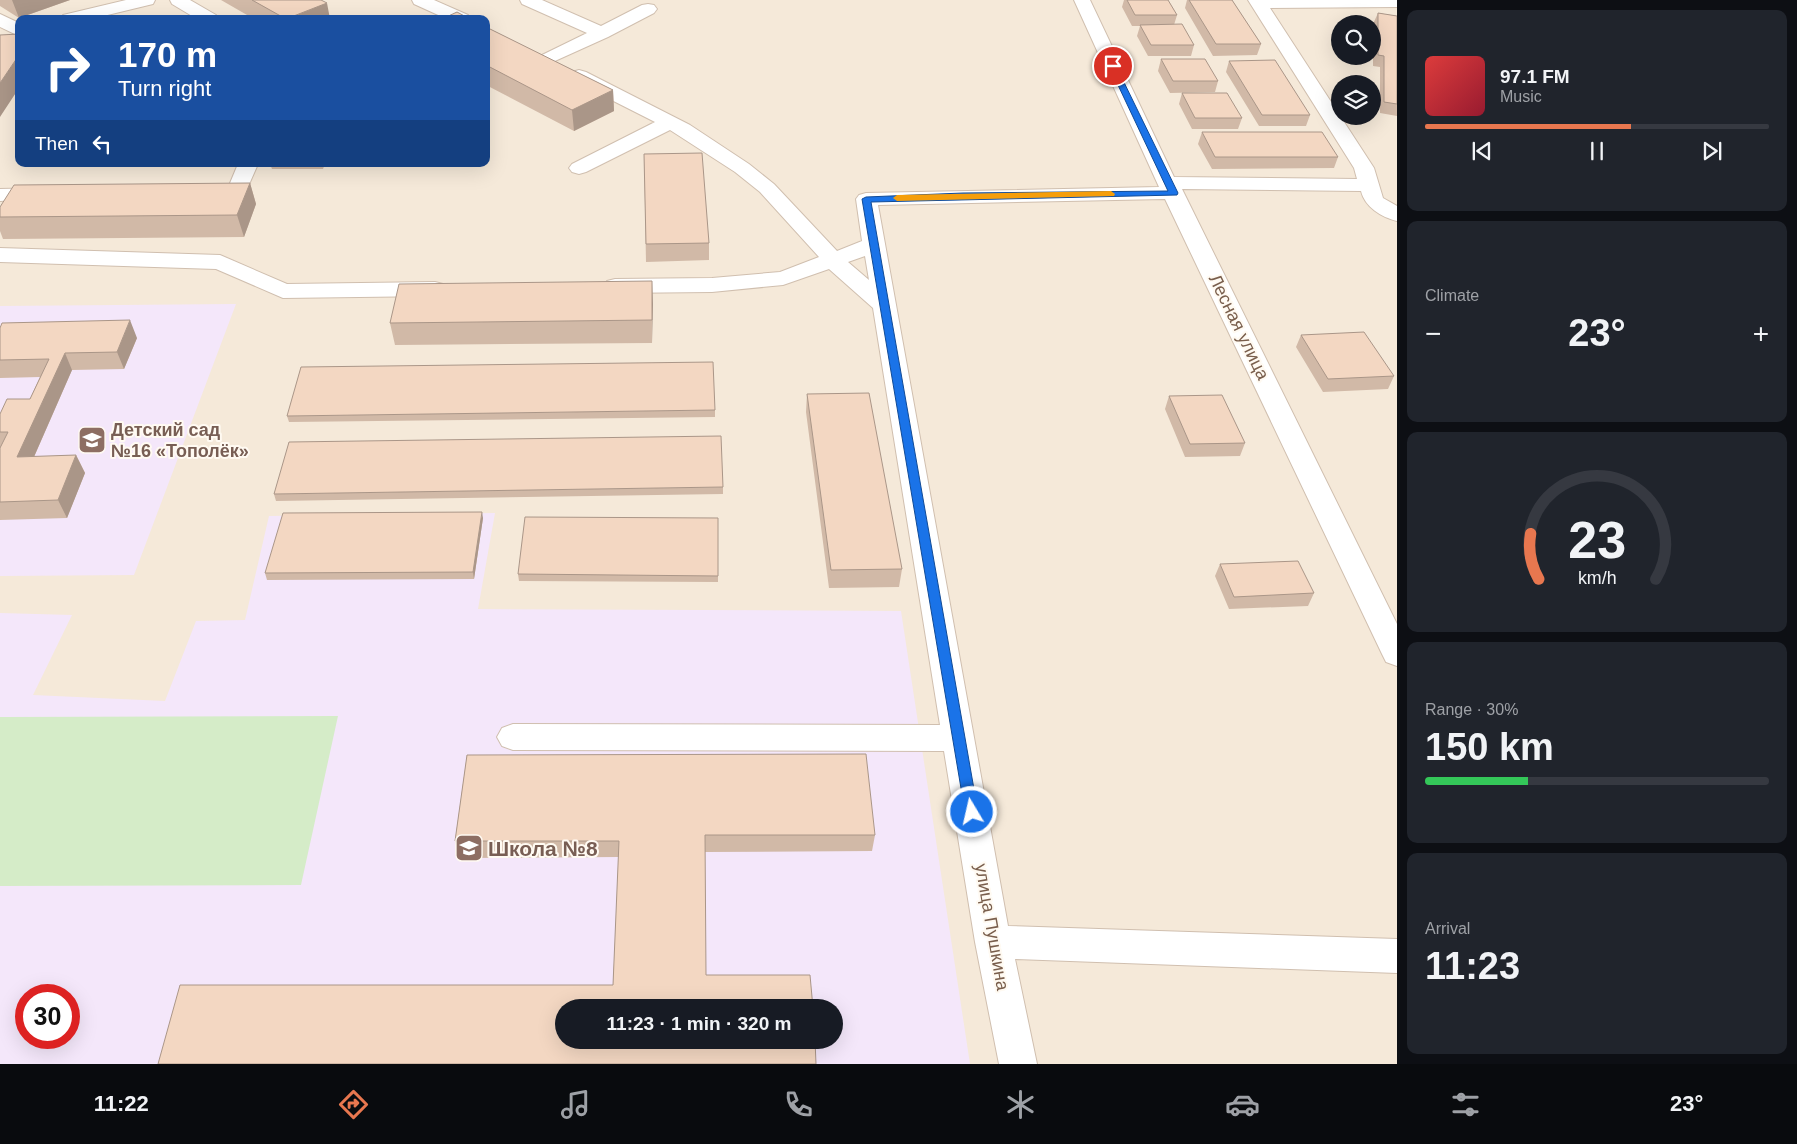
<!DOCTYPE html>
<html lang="en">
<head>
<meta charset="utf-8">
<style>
	:root { --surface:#171b24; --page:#20242c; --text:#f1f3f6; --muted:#9ea1a6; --line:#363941; --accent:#e8774f }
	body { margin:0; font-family:Helvetica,sans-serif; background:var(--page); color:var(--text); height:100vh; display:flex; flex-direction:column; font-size:19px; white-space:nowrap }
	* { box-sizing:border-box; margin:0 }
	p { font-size:16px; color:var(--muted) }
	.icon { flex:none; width:28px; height:28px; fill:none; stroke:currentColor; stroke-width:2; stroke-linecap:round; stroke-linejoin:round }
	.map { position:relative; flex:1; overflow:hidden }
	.details { display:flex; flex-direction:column; gap:10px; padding:10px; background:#0d0f14; width:400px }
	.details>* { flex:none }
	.hud { position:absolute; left:15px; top:15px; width:475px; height:152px; border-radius:10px; box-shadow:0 5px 20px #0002; background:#1a4fa0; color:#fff; overflow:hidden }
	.tools { position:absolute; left:1331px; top:15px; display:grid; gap:10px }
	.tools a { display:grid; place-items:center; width:50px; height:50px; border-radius:50%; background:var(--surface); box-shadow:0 5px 20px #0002; font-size:25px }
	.speed { position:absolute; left:15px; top:984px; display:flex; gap:10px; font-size:25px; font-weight:700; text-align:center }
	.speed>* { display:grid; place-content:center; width:65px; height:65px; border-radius:50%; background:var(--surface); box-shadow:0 5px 20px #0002; line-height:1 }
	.speed .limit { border:8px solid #d22; background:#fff; color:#111 }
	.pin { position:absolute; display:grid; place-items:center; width:42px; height:42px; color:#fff; margin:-21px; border:2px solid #fff; border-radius:50%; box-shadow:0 1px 5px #0007 }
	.me { position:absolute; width:55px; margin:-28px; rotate:351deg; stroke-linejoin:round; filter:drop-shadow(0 0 4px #0008) }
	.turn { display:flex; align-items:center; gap:18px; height:105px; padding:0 20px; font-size:22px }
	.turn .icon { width:65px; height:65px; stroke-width:2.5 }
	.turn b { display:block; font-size:35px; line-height:42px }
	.then { display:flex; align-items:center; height:48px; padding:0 20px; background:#0003; gap:10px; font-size:19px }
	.big { font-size:38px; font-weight:700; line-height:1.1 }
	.details .tile { flex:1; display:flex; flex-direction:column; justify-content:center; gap:8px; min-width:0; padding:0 18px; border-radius:10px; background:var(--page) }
	.details .dial { align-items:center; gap:0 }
	.dial svg { height:130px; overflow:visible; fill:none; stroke:var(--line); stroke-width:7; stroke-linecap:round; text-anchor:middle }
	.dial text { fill:var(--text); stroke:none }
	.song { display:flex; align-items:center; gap:15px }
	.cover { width:60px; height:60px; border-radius:8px; background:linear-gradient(135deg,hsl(0 70% 55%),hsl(350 70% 35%)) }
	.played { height:5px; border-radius:2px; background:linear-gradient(90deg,var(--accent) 60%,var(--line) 60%) }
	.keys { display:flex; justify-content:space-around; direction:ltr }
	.heat { display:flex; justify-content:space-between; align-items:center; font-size:28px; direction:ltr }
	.charge { height:8px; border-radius:4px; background:linear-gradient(90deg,#34c759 30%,var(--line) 0) }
	.trip { position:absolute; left:555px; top:999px; width:288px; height:50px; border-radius:25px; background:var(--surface); box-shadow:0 5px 20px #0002; font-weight:700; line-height:50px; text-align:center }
	.tab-bar { display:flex; height:80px; justify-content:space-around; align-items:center; background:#090b0e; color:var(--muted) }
	.tab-bar .icon { width:35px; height:35px }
	.tab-bar .selected { color:var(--accent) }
	.tab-bar b { font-size:22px; color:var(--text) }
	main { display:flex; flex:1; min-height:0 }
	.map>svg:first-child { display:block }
	.residential { fill:#f5e9d9; fill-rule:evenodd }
	.education { fill:#f4e7fa; fill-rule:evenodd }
	.green { fill:#d5ecc8 }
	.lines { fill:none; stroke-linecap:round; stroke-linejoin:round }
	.minor-casing { stroke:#d0bfaf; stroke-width:2 }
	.minor { fill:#fff; fill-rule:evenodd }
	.wall { fill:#d1b9a7 }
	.shaded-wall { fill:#aa9688 }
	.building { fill:#f3d7c2; stroke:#aa9688 }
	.route { fill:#1a73e8; stroke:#114b97 }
	.slow { fill:#f59e0b }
	.labels { text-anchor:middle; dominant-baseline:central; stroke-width:4; stroke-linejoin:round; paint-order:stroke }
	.street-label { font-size:18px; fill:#795e4c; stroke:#fffaf2 }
	.education-label { font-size:18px; font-weight:bold; fill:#785e54; stroke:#fffaf2; text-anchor:start }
	.near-education-label { font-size:21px; font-weight:bold; fill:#785e54; stroke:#fffaf2; text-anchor:start }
</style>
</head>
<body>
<main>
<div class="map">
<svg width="1397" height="1064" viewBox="0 0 1397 1064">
	<rect width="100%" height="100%" fill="#fdf7eb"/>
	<path class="residential" d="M0,0H1397V1064H0ZM19,19H486V164H19ZM1340,24H1372V56H1340ZM1340,84H1372V116H1340ZM26,995H69V1038H26ZM564,1008H834V1040H564Z"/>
	<path class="education" d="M236,304L134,575L0,576V306Z
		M495,513L478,609L901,611L970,1064H0V613L72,615L33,695L165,701L196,621L245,620L269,516ZM26,995H69V1038H26ZM564,1008H834V1040H564Z"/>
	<path class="green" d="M338,716L301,885L0,886V717Z"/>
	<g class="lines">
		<defs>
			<path id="minor" d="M126,0H155L153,4L91,19H60L63,15Z
				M170,0H190L216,15L219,19H197L172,4Z
				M412,0H434L468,15L471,19H447L414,4Z
				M520,0H542L601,26L642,5L648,4L654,5L657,9L654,13L608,37L546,65L540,64L537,60L540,56L587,33L522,4Z
				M1074,0H1090L1174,177L1357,179L1354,168L1248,0H1397V7L1270,8L1374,168L1383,198L1397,206V221C1381,217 1365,207 1361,191L1182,189L1397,624V666L1386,662L1382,654L1165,199L878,205L1008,926L1397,939V973L1015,959L1037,1064H999L975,942L944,751L513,750L502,746L497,737L502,728L513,724L940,725L873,308L829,269L783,285L712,292L615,293L607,291L604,286L607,281L615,279L712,278L780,272L819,257L760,192L735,172L670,130L586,172L579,174L572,172L569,168L572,164L655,122L572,80L570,76L572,72L579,70L586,72L690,125L749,164L774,184L837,251L862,241L856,199L859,195L866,193L1159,187ZM865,256L869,280L848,262Z
				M0,14L19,23V36L0,27Z
				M238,164H258L243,198L236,200L203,198L200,194L203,190L228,188Z
				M44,188L51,190L54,194L51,198L0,201V189Z
				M0,248L220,255L287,284L435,282L443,284L446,289L443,294L435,296L283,298L216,269L0,262Z"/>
		</defs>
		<use href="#minor" class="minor-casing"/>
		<use href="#minor" class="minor"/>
	</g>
	<path class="wall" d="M0,0H70L19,18L0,6Z
		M221,0H321L330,19H254Z
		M1124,0H1168L1177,15L1174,25L1194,45L1191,56H1148L1137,36L1140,26H1132L1122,7Z
		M1187,0H1232L1261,44L1257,55L1213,56L1185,8Z
		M1378,13L1397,16V116L1380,113V67L1373,66V24Z
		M486,27L613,90L614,111L574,131L486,85Z
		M1161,59L1218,81L1215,92L1170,93L1158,71Z
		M1229,61L1310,115L1306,126H1259L1226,72Z
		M1182,93L1242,118L1238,129H1192L1179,104Z
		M1202,132L1338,157L1334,168L1212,169L1198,144Z
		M644,154L709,243V260L646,262Z
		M270,164H325L323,169H272Z
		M250,183L256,204L244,237L3,239L0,231V207Z
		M652,281V343L395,345L390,323Z
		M0,328L137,338L124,369L72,370L34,457L76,455L85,473L67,518L0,520V414L30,399L40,377L0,378Z
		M1301,335L1394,376L1388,389L1323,392L1296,347Z
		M807,394L902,569L899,587L829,588L806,412Z
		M1169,396L1245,443L1240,456L1185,457L1165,409Z
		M715,410V417L289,422L287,416Z
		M723,487V494L276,501L274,494Z
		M483,518L474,579L267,580L265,573Z
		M718,518V582L519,581L518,574Z
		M1220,564L1314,593L1308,606L1229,609L1215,576Z
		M467,755L875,835L872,851L705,852L613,985L619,857L459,858L455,841Z"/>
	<path class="shaded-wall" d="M12,0H70L19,18Z
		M327,3L330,19H287Z
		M19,55V88L0,117V83Z
		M613,90L614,111L574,131L572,110Z
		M250,183L256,204L244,237L237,215Z
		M652,281L653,304L652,343Z
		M130,320L137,338L124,369L117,352Z
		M65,353L72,370L26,475L17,457Z
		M76,455L85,473L67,518L58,500Z
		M482,512L483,518L474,579L473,572Z"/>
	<path class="building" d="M252,0H321L327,3L286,19Z
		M1127,0H1168L1177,15H1135Z
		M1189,0H1232L1261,44H1216Z
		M457,12L470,19H442Z
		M1378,13L1397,16V104L1384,102V56L1378,55Z
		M1182,24L1194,45H1151L1140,25Z
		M486,27L613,90L572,110L486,65Z
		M19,34V55L0,83V35Z
		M1161,59H1205L1218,81H1173Z
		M1275,60L1310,115H1262L1229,61Z
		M1182,93H1227L1242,118H1195Z
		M1202,132H1322L1338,157H1215Z
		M702,153L709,243L646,244L644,154Z
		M250,183L237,215L0,217V207L14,185Z
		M652,281V320L390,323L399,284Z
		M130,320L117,352L65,353L17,457L76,455L58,500L0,502V448L8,432H0V414L7,399H30L49,359L0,360V328L2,323Z
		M1364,332L1394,376L1328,379L1301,335Z
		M713,362L715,410L287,416L301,367Z
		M869,393L902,569L831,570L807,394Z
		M1222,395L1245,443L1190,444L1169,396Z
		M721,436L723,487L274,494L289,442Z
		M482,512L473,572L265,573L283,513Z
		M525,517L718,518V576L518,574Z
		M1298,561L1314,593L1234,597L1220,564Z
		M866,754L875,835H705L706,975H810L813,1008H564V1040H815L816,1064H158L180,985H613L619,841H455L467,755Z"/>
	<path class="route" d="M1113,64L1116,66L1178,193L1177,195L871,202L978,812L976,816L972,818L967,816L965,812L862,199L866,197L963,193L1168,191L1109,66Z"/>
	<path class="slow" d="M1111,191L1115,194L1114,196L897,201L893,198L897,195Z"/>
	<defs>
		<symbol id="school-square" viewBox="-11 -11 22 22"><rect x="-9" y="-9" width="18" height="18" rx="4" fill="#8d6e63" stroke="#fffaf2"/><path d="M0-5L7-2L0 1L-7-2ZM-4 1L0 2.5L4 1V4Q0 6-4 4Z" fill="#fff"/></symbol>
	</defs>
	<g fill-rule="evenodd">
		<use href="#school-square" x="76" y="424" width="32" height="32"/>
		<use href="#school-square" x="453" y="832" width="32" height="32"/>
	</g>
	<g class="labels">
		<g class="street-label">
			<text transform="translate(1239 327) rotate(64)">Лесная улица</text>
			<text transform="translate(992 927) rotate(80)">улица Пушкина</text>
		</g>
		<g class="education-label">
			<text x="111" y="430">Детский сад<tspan x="111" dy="21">№16 «Тополёк»</tspan></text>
		</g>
		<g class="near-education-label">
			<text x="488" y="848">Школа №8</text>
		</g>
	</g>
</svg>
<div class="tools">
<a><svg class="icon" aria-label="search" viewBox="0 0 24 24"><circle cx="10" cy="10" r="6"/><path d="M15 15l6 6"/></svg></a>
<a><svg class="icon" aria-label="layers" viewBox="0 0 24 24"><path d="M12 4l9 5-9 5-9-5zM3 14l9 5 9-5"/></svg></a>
</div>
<div class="speed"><div class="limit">30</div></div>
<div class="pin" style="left:1113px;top:66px;background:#d93025"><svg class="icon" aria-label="arrive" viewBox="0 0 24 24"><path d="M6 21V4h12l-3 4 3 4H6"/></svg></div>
<svg class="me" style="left:972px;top:812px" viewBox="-20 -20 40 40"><circle r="17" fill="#1a73e8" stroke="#fff" stroke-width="3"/><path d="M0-11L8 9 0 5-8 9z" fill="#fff"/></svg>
<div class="trip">11:23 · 1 min · 320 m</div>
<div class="hud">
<div class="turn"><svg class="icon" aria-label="right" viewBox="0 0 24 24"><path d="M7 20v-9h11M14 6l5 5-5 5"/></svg><div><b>170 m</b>Turn right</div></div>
<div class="then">Then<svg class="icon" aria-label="left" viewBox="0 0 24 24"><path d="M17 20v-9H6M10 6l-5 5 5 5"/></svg></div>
</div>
</div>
<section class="details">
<div class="tile">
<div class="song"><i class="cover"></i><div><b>97.1 FM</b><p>Music</p></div></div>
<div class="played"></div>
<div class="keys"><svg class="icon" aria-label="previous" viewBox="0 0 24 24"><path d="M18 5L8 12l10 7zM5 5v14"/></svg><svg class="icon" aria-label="pause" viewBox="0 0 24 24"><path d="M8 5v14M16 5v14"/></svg><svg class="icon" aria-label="next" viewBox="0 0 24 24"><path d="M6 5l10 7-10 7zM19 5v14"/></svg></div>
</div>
<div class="tile"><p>Climate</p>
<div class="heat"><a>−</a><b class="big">23°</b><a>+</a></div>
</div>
<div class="tile dial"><svg viewBox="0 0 100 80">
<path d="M14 69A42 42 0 1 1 86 69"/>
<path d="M14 69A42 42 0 0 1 9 41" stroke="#e8774f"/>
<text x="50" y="56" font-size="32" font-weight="700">23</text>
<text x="50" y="72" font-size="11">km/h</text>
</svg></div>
<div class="tile"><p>Range · 30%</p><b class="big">150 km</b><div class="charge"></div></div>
<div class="tile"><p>Arrival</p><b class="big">11:23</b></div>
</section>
</main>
<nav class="tab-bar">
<b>11:22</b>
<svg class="icon selected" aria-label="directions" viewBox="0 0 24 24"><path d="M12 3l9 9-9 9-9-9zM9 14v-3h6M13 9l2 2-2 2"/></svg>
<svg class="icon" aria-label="music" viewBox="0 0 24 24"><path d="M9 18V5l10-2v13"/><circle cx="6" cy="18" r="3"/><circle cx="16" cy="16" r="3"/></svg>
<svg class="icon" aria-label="phone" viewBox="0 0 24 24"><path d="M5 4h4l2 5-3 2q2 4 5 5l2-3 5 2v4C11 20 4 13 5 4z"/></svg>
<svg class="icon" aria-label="climate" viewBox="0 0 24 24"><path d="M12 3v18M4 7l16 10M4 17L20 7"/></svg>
<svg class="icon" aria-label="car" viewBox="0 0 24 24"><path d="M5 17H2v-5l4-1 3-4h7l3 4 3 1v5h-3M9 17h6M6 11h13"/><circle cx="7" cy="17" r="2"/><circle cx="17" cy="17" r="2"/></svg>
<svg class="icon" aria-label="filters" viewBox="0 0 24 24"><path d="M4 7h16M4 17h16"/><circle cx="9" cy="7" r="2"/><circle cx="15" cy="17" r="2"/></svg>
<b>23°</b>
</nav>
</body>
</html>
